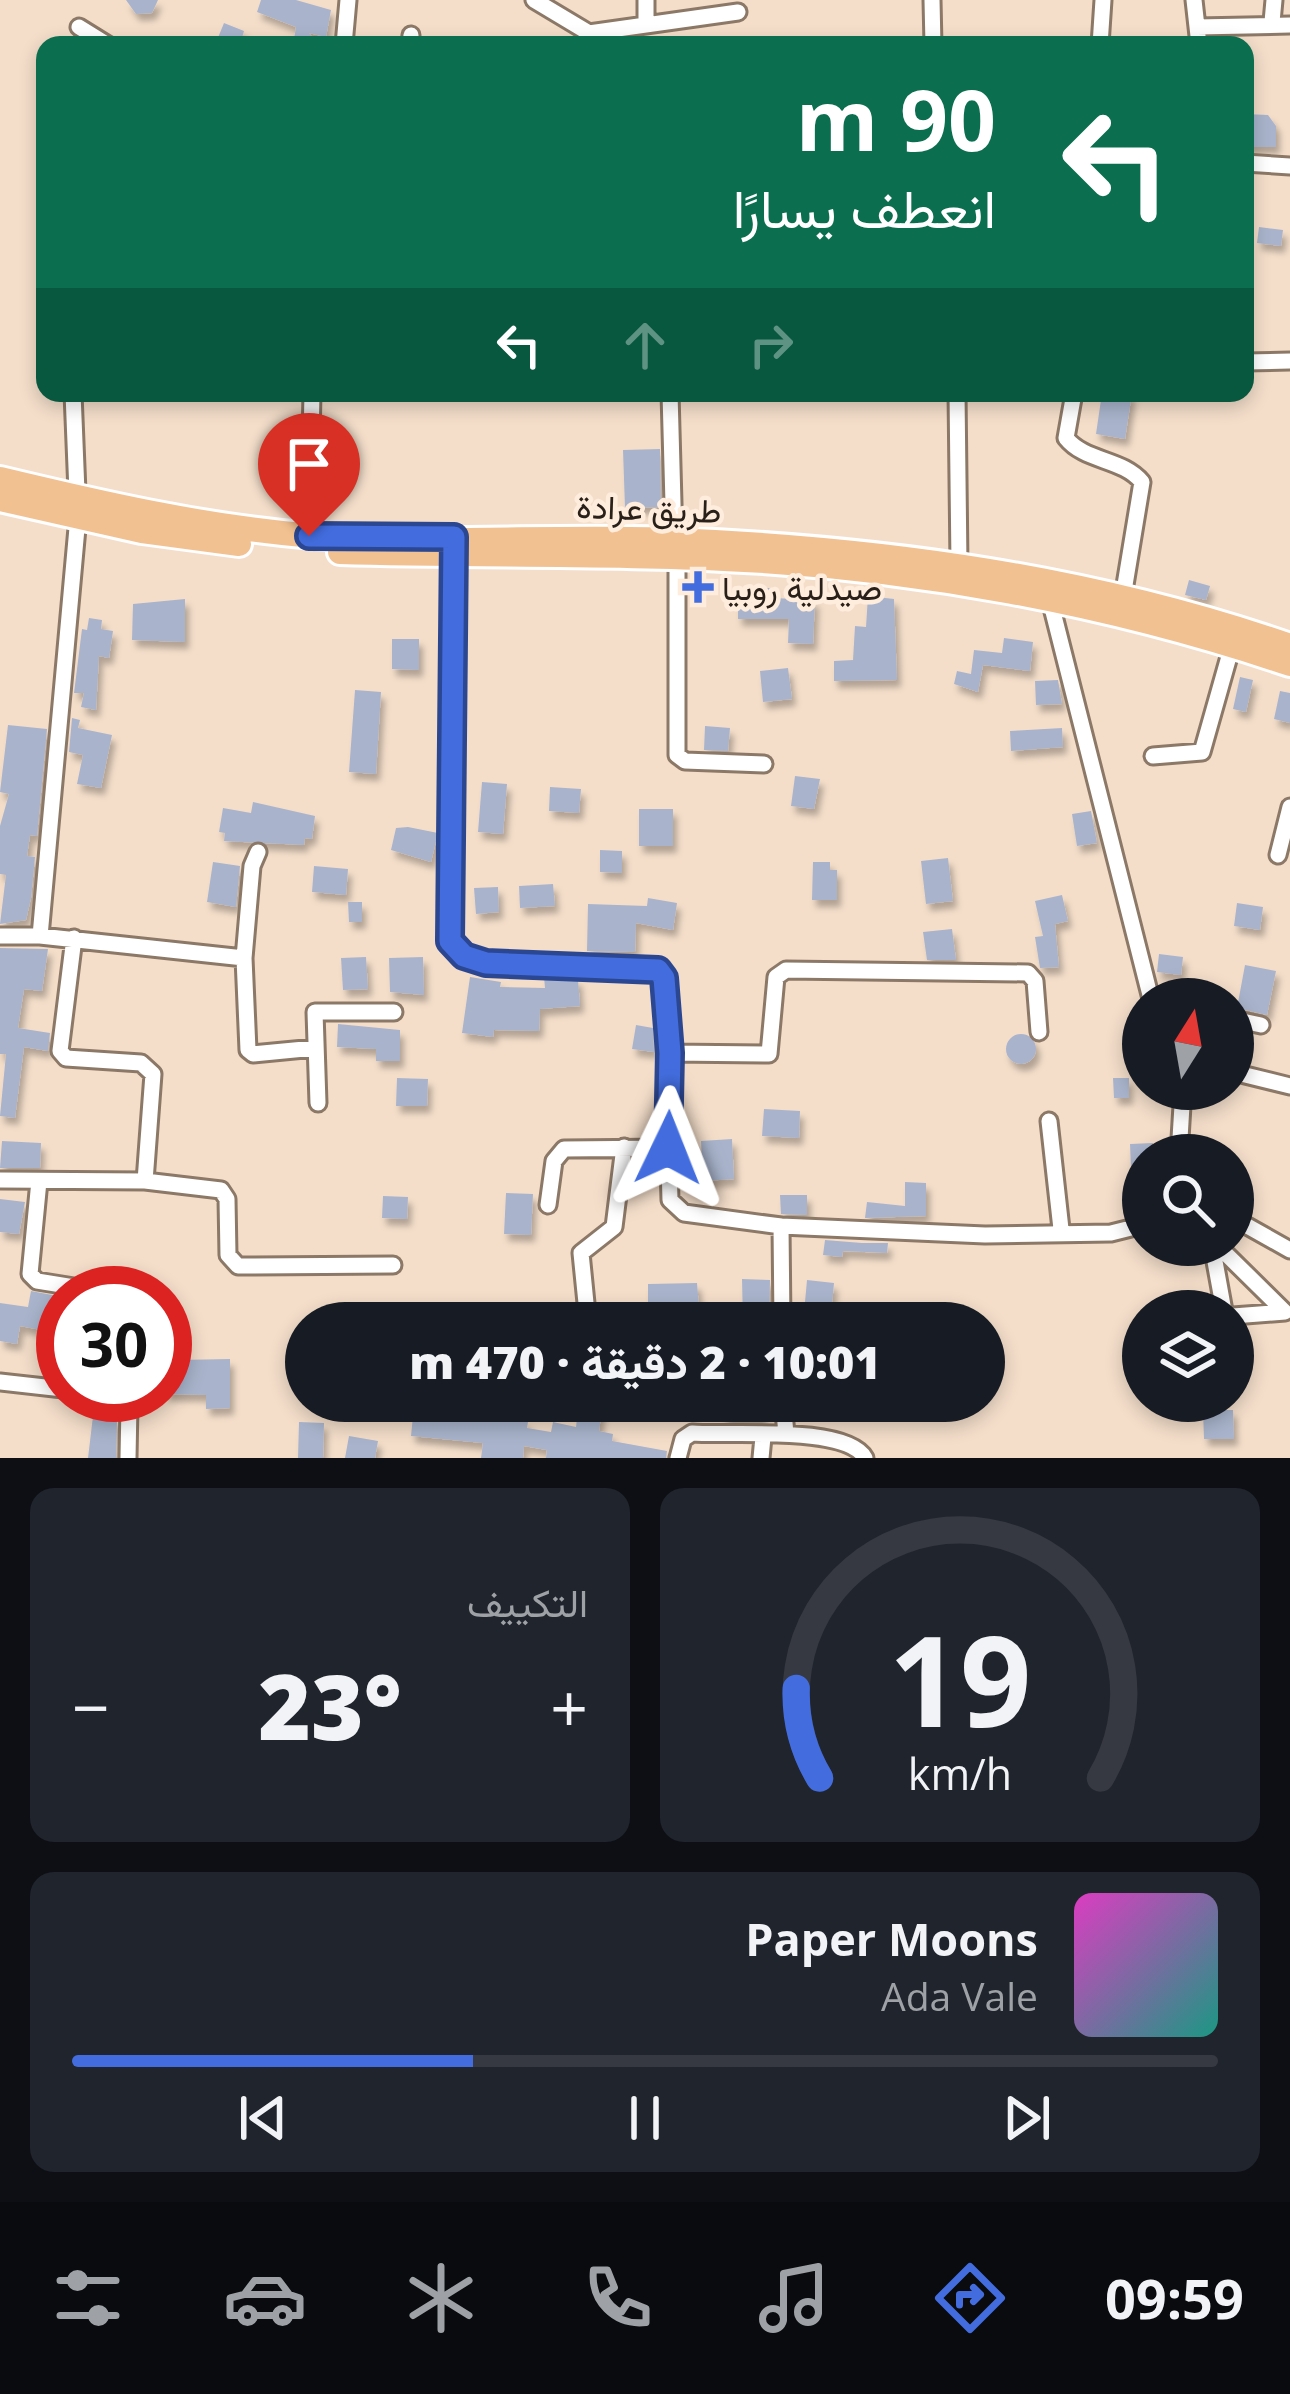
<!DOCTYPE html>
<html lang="ar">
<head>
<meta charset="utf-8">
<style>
	:root { --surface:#171b24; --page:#20242c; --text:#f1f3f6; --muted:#9ea1a6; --line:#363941; --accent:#436ddf }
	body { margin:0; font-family:"Open Sans",Vazirmatn,sans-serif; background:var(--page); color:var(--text); direction:rtl; height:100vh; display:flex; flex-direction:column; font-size:45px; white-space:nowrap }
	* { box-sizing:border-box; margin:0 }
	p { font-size:39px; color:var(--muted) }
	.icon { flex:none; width:66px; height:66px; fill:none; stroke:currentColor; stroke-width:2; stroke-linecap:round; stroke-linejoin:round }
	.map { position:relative; height:1458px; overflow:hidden; direction:ltr }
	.sheet { display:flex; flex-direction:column; gap:30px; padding:30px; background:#0d0f14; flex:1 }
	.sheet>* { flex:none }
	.guide { position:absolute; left:36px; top:36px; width:1218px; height:366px; border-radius:24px; box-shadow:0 6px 18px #0003; direction:rtl; background:#0b6e4f; color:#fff; overflow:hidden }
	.needle { width:78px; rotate:11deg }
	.controls { position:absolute; left:1122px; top:978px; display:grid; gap:24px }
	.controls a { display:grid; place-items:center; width:132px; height:132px; border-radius:50%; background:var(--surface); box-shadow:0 6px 18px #0003; font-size:60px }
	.speed { position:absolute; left:36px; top:1266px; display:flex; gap:24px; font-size:60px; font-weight:700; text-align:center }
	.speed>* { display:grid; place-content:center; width:156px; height:156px; border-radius:50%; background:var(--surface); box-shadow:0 6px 18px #0003; line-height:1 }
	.speed .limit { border:18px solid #d22; background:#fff; color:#111 }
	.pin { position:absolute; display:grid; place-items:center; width:102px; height:102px; color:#fff; margin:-123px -51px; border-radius:50% 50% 50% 0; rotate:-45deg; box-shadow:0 0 12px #0007 }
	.pin .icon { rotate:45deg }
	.me { position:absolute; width:132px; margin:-66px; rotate:2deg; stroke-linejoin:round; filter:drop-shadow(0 0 9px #0008) }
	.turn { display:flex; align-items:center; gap:42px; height:252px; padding:0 60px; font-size:54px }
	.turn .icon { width:156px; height:156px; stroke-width:2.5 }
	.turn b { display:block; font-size:84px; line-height:102px }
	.lanes { display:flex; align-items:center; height:114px; padding:0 60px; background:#0003; justify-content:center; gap:60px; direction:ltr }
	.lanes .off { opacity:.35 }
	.big { font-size:90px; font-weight:800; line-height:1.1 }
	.sheet .card { flex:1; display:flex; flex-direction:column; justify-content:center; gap:18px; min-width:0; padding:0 42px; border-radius:24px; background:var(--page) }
	.sheet .dial { align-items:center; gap:0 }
	.dial svg { height:312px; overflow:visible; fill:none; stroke:var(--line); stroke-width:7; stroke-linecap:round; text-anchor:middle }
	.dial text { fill:var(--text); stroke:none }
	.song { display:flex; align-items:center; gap:36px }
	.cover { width:144px; height:144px; border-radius:18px; background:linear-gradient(135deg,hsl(310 70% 55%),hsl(170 70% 35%)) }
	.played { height:12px; border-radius:6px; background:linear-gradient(90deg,var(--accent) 35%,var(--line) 35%) }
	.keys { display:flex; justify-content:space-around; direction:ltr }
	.heat { display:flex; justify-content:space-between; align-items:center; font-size:66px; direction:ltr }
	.sheet .tiles { flex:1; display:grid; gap:30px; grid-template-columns:1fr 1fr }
	.card:last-child { grid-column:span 2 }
	.trip { position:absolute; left:285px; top:1302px; width:720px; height:120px; border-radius:60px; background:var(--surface); box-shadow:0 6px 18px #0003; font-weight:800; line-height:120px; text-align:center; direction:rtl }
	.tab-bar { display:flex; height:192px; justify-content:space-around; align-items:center; background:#090b0e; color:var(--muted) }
	.tab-bar .icon { width:84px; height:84px }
	.tab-bar .selected { color:var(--accent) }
	.tab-bar b { font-size:54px; color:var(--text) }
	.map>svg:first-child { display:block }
	.building { fill:#a9b4cc; filter:url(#shadow) }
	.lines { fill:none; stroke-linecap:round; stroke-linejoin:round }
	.minor-casing { stroke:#8c7866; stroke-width:21 }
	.primary-casing { stroke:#fff; stroke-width:30 }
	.minor { stroke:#fff; stroke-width:15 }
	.primary { stroke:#f2c191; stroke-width:24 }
	.route-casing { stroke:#2c4791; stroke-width:30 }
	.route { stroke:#436ddf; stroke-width:21 }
	.poi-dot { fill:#436ddf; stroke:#feecdc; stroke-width:4.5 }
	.labels { text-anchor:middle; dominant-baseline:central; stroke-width:9; stroke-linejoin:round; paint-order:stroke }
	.street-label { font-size:33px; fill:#292019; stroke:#feecdc }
	.poi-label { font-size:33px; fill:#292019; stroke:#feecdc; text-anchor:start }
</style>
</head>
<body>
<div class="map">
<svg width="1290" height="1458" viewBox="0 0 1290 1458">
	<defs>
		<filter id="shadow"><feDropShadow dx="4" dy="7" stdDeviation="3" flood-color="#0004"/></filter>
	</defs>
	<rect width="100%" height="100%" fill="#f4deca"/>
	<path class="building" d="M126,0H158L152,13L136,14Z
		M261,0H296L331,10L326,37L309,33L318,45H293L296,27L257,12Z
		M224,23L244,31L240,45H215Z
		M1245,114L1268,115L1276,126V147H1245Z
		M1259,227L1283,230L1281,246L1257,243Z
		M1102,393H1132L1125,439L1096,434Z
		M660,449L661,507L625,508L623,450Z
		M1189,580L1210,586L1206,600L1185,595Z
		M738,588H774V598L815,600L813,644L788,643L789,619H738Z
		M868,596L894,599L897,680L834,681V661L853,660L855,626L866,627Z
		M185,599V642L132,640L133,604Z
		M89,618L102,620L101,629L113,631L109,658L99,656L96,710L81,707L84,693H74L82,629L87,630Z
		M1004,638L1033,642L1030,671L983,665L978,692L954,684L957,671L971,674L974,650L1002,653Z
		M392,639H419V670L392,669Z
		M788,668L792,699L763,702L760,671Z
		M1240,677L1253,680L1246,712L1233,709Z
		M1058,680L1062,704L1036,705L1035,681Z
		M355,690L381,692L376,774L349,772Z
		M1280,691L1290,693V723L1274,719Z
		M72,718L80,720L78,728L112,735L101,788L77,784L83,755L69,752Z
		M8,725L47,729L37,836L30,835L27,856L35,857L31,898L26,920L0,924L6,875L0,874V826L9,794L0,792Z
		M705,726L730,728L728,751L704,750Z
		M1062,728L1063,747L1011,751L1010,731Z
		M795,776L820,779L814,809L791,806Z
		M482,782L507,784L503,834L478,832Z
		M550,787L581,789L579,813L549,811Z
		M253,802L315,816L312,839L305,838L304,845L224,841L225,833L219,832L223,808L251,813Z
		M639,809H673V846H639Z
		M1091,811L1097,843L1077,846L1072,814Z
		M408,827L438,833L431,862L391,850L396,828Z
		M600,850L622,851V873L600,872Z
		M948,858L953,901L926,904L921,861Z
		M213,862L240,866L236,907L207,902Z
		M813,862H830V870H837V900H812Z
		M314,866L348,869L346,895L312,892Z
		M553,884L555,906L520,908L519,886Z
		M498,887L499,912L476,914L474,888Z
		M1062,895L1068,921L1055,924L1059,967L1040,968L1035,937L1043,936L1035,901Z
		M648,898L677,903L673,930L636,923L635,952L587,951L588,904L647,906Z
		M348,902H362V922H349Z
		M1237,903L1263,907L1260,930L1234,926Z
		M952,929L956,960H927L923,932Z
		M0,948L48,949L42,991L24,989L18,1028L50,1033L48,1051L24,1047L15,1118L0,1116L6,1054H0Z
		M1159,954L1183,957L1181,975L1157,972Z
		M366,957L368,989L343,990L341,958Z
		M423,957L424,995L390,992L389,958Z
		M1245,965L1276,971L1267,1015L1237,1008Z
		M470,977L501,982L500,987L545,988L544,977L578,979L580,1006L540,1009L539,1031L494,1030L493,1037L462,1033Z
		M338,1024L400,1030V1061H376V1049L337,1047Z
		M636,1025L653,1028L654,1052L632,1049Z
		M1006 1049a15 15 0 1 1 30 0a15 15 0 1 1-30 0Z
		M397,1078L428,1079L427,1106H396Z
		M1113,1078H1129V1098H1114Z
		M764,1109L800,1111L799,1138L762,1136Z
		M732,1139L734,1179L703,1181L701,1141Z
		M2,1141L41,1143L40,1168H0Z
		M1153,1143V1155H1143V1168H1131L1130,1144Z
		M905,1182L926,1183V1216L865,1218L867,1202L905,1206Z
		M506,1193L533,1194L531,1235L504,1234Z
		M780,1195H807V1215L781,1214Z
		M383,1196L408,1197L407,1219L382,1218Z
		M0,1199L25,1202L19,1234L0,1232Z
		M825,1240L862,1243H888L887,1253L843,1251L842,1257L823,1255Z
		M742,1279L770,1280L769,1323H743Z
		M807,1280L834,1283L832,1304L805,1302Z
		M697,1283L699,1307H648V1284Z
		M31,1291L63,1297V1334L20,1326L17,1344L0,1341V1303L28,1307Z
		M165,1349L178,1350V1360L230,1359V1408L206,1409V1395L165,1394Z
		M579,1401L603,1402L599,1431L613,1434L612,1441L667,1451L666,1458H546L547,1450L524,1446L523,1458H481L483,1443L411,1436L414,1406L528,1422L527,1428L551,1432L553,1422L576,1427Z
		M724,1401H764L762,1422H723Z
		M1203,1410H1233L1234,1439H1204Z
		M93,1416L117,1420L116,1458H88Z
		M299,1422L324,1423L323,1458H298Z
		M349,1436L378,1441L375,1458H345Z"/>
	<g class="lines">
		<defs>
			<path id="minor" d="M534,0L589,33
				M932,0L933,45
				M1194,0L1199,45
				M646,21V0
				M1272,22L1274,0
				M79,27L108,45
				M1197,27L1290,25
				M344,45L348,0
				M410,45L411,35
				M589,45V33L738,12
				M1100,45L1103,0
				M1245,163L1290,166
				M1245,362L1290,361
				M670,393L674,540
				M957,393L959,564
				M1074,393L1066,438C1085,462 1122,458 1142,482L1123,597
				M309,536L312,393
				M455,551L450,941L464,956L486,963L658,970L664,978L670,1200L684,1213L781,1226L782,1323
				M677,558V755L685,761L764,764
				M1050,600L1151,999
				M1153,756L1202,752L1232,646
				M1278,855L1290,807
				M0,936H40L78,517L73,393
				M40,936L244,958L252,866L258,852
				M74,938L60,1051L66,1058L141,1063L153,1074L145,1181
				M244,958L248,1050L253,1054L315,1048
				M1233,1019L1261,1025
				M670,1053L769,1054L776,977L786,970L1028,973L1035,981L1039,1032
				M1233,1072L1290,1086
				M318,1103L315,1012H394
				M1049,1121L1061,1229
				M1179,1155L1183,1089
				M0,1180L145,1181L221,1190L227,1199L228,1255L238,1266L393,1265
				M39,1181L30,1274L37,1281L99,1291
				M548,1205L554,1161L564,1149L668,1148
				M1233,1218L1290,1250
				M781,1226L985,1235L1111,1233L1131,1228L1143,1210
				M1212,1245L1224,1311
				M1217,1245L1285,1312L1233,1316
				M588,1323L581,1253L614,1227L624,1147
				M0,1382L63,1389
				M115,1395L129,1405L128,1458
				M783,1401L786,1434
				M678,1458L683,1439L692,1433C730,1436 847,1425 865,1458
				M761,1458L763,1437"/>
			<path id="primary" d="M0,479C100,503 200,526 303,535C426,546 552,535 675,540C885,549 1091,577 1290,646
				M0,499L142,531L239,544
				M340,552C468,556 596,553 724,559C915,567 1109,603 1290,664"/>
		</defs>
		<use href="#minor" class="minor-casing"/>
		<use href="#primary" class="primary-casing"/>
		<use href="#minor" class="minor"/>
		<use href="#primary" class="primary"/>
	</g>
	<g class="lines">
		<defs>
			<path id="route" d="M309,536L454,537L450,941L464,956L486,963L658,970L664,978L670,1053L668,1148"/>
		</defs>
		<use href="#route" class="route-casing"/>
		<use href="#route" class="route"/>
	</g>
	<path class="poi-dot" d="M692 569h12v12h12v12h-12v12h-12v-12h-12v-12h12z"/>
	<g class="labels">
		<g class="street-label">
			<text transform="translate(649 508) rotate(2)">طريق عرادة</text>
		</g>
		<g class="poi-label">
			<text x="722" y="587">صيدلية روبيا</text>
		</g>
	</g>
</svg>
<div class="controls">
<a><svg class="needle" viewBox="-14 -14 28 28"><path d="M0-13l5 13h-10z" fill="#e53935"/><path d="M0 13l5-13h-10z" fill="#9ea1a6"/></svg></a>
<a><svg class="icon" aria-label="search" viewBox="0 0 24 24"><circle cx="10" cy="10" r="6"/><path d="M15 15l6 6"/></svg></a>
<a><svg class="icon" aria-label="layers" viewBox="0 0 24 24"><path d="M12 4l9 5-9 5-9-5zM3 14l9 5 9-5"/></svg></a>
</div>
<div class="speed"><div class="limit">30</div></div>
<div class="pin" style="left:309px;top:536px;background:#d93025"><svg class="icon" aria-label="arrive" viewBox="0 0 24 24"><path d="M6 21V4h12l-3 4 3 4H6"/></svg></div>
<svg class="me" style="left:668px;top:1148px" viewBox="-20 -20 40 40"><path d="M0-17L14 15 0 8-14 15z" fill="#436ddf" stroke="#fff" stroke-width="4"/></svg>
<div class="trip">10:01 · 2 دقيقة · 470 m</div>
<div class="guide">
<div class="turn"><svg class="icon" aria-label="left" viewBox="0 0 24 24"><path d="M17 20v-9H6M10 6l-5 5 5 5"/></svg><div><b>90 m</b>انعطف يسارًا</div></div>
<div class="lanes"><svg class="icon" aria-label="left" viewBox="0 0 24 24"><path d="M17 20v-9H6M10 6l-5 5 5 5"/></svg><svg class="icon off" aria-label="ahead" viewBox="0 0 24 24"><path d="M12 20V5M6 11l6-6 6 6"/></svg><svg class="icon off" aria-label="right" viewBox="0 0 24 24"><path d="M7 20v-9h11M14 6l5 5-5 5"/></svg></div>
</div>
</div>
<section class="sheet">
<div class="tiles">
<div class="card dial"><svg viewBox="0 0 100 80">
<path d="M14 69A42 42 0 1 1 86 69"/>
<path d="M14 69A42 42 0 0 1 8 46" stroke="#436ddf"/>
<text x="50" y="56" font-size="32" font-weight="700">19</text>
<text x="50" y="72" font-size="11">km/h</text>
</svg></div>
<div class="card"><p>التكييف</p>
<div class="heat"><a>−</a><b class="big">23°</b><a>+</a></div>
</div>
<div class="card">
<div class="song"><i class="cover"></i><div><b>Paper Moons</b><p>Ada Vale</p></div></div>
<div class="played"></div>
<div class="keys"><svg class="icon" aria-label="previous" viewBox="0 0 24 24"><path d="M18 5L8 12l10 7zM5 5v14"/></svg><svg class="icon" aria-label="pause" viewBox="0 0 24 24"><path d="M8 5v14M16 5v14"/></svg><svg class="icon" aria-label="next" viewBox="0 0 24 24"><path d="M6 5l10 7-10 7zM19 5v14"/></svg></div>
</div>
</div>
</section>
<nav class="tab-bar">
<b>09:59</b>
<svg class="icon selected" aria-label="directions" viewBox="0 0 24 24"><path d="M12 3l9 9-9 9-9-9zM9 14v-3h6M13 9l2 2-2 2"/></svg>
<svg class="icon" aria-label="music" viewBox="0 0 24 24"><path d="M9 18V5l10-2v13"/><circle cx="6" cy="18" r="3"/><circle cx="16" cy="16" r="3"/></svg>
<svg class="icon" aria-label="phone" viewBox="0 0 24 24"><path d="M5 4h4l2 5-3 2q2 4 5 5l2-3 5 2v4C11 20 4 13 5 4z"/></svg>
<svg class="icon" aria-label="climate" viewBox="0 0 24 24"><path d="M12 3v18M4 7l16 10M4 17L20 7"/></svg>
<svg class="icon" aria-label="car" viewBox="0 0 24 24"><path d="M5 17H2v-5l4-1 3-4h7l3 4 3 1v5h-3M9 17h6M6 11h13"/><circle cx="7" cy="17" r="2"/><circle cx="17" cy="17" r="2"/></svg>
<svg class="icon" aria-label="filters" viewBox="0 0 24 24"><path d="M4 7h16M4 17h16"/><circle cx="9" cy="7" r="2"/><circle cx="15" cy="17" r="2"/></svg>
</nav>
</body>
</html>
